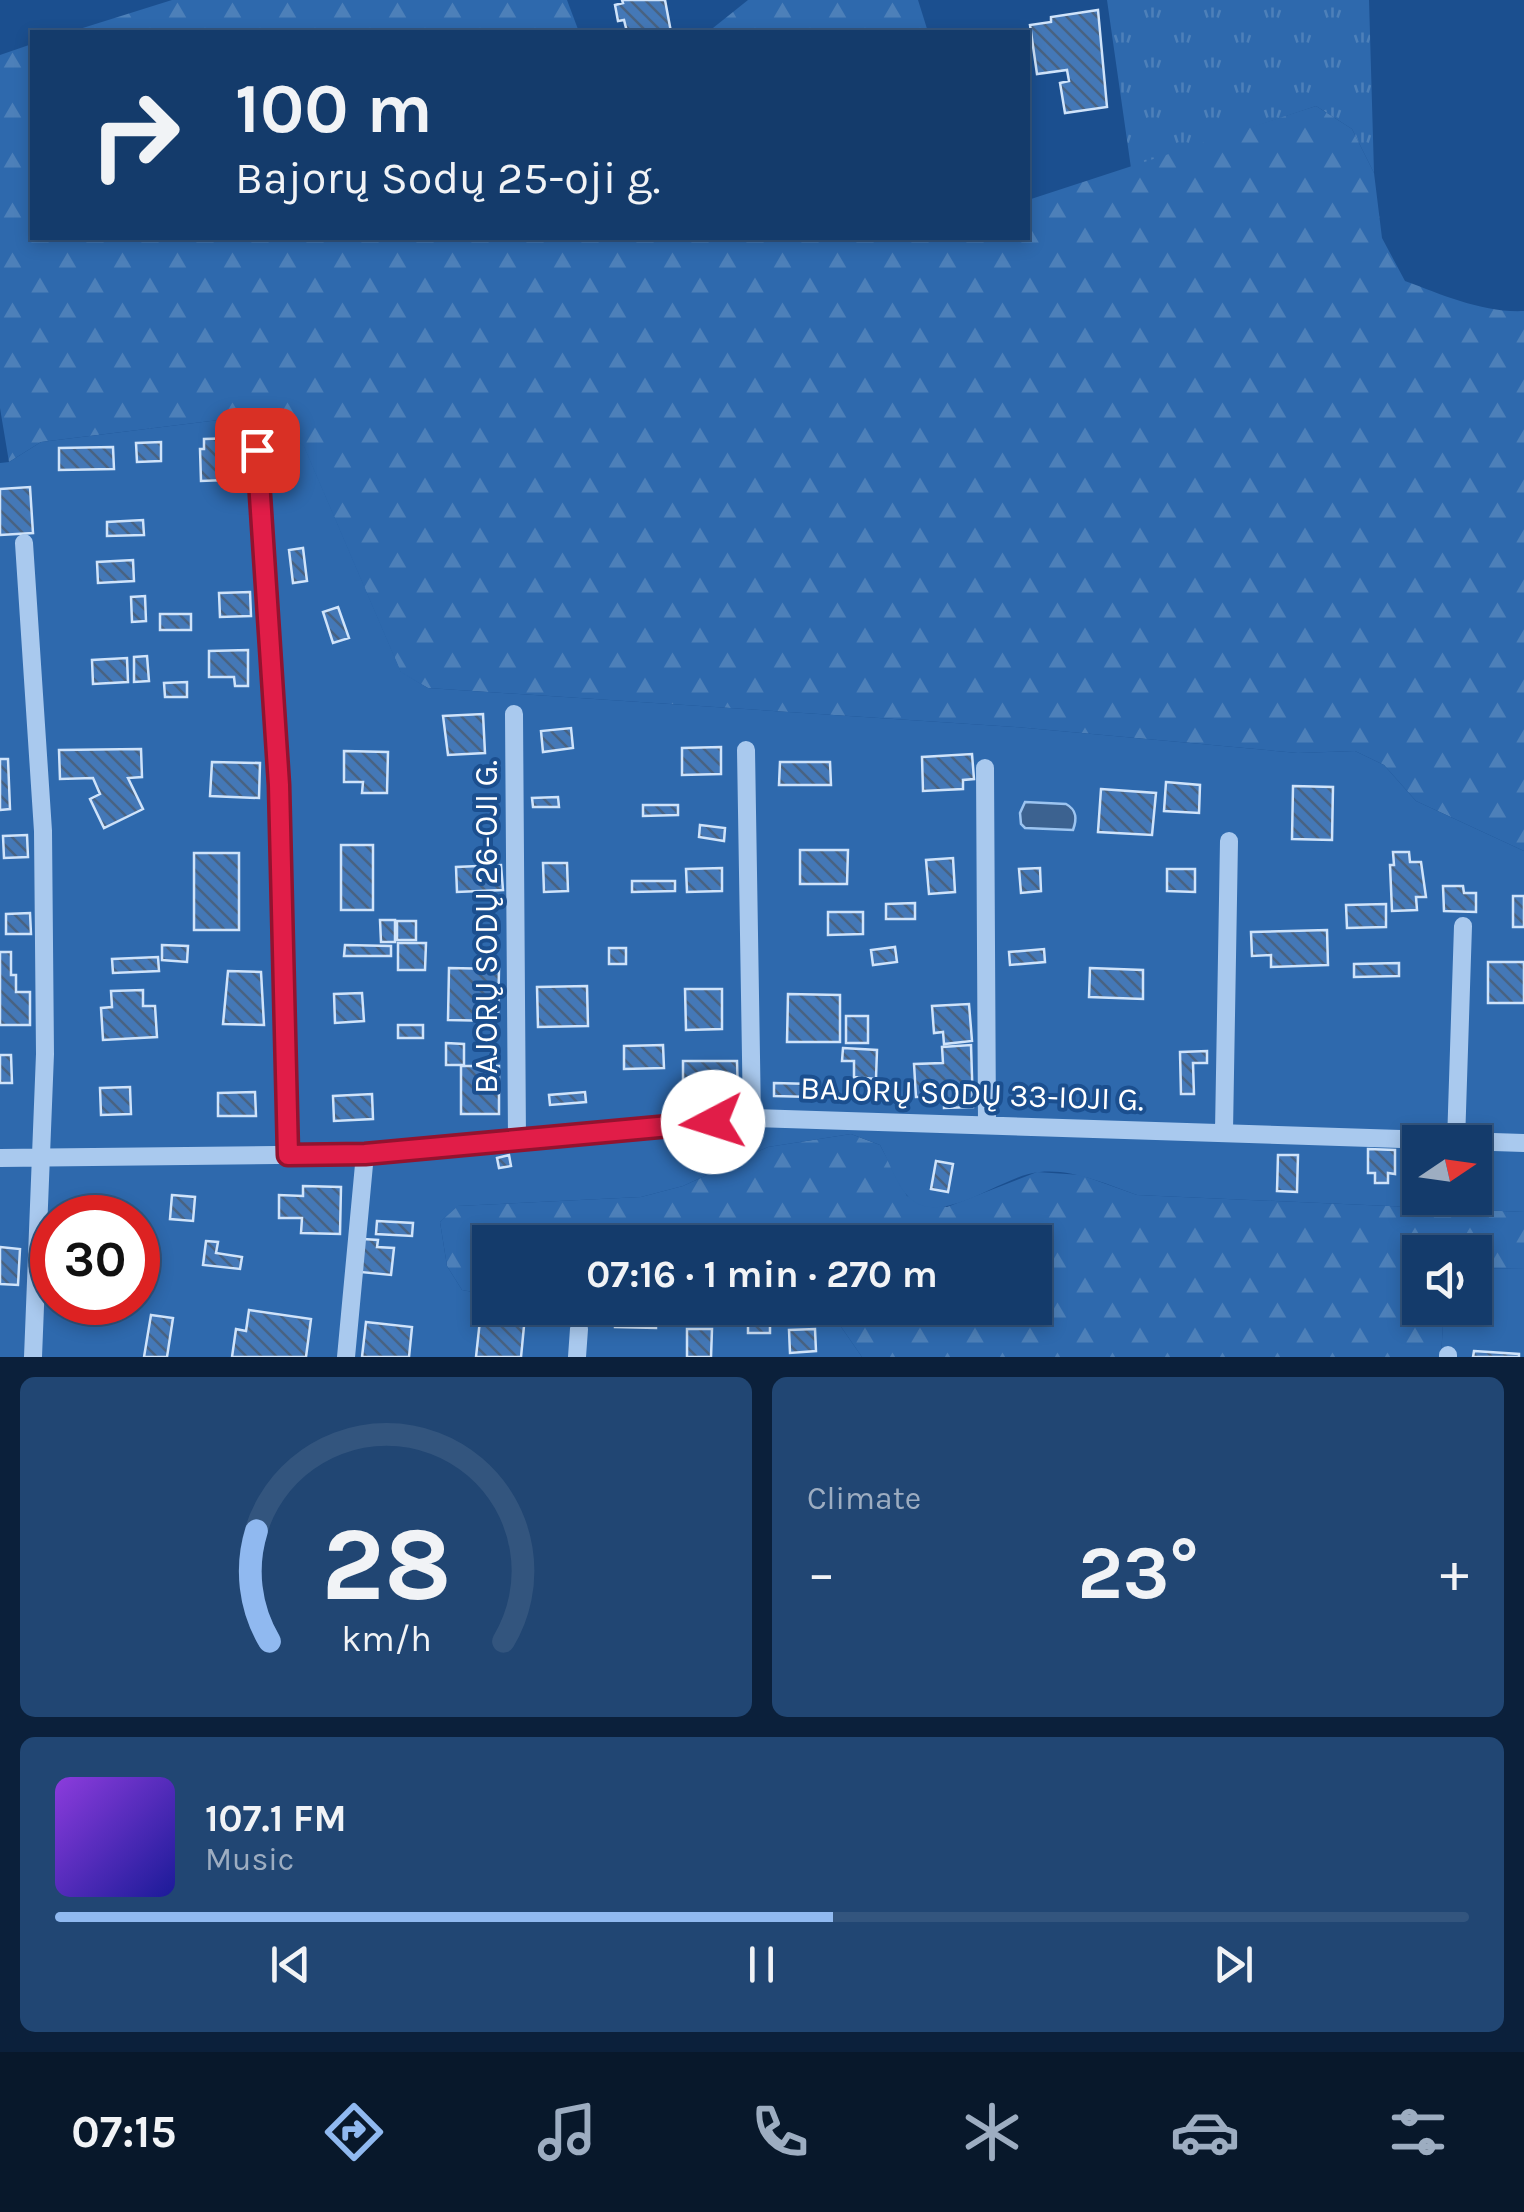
<!DOCTYPE html>
<html lang="en">
<head>
<meta charset="utf-8">
<style>
	:root { --surface:#143b6b; --page:#214673; --text:#f1f3f6; --muted:#9dadc1; --line:#33557e; --accent:#90b9f0 }
	body { margin:0; font-family:Karla,sans-serif; background:var(--page); color:var(--text); height:100vh; display:flex; flex-direction:column; font-size:38px; white-space:nowrap }
	* { box-sizing:border-box; margin:0 }
	p { font-size:32px; color:var(--muted) }
	.icon { flex:none; width:55px; height:55px; fill:none; stroke:currentColor; stroke-width:2; stroke-linecap:round; stroke-linejoin:round }
	.map { position:relative; height:1357px; overflow:hidden }
	.sheet { display:flex; flex-direction:column; gap:20px; padding:20px; background:#0b203b; flex:1 }
	.sheet>* { flex:none }
	.guide { position:absolute; left:30px; top:30px; width:1000px; height:210px; border-radius:0px; box-shadow:0 5px 15px #0003,0 0 0 2px var(--line); background:#143b6b; color:var(--text); overflow:hidden }
	.needle { width:65px; rotate:77deg }
	.buttons { position:absolute; left:1402px; top:1125px; display:grid; gap:20px }
	.buttons a { display:grid; place-items:center; width:90px; height:90px; border-radius:0px; background:var(--surface); box-shadow:0 5px 15px #0003,0 0 0 2px var(--line); font-size:50px }
	.speed { position:absolute; left:30px; top:1195px; display:flex; gap:20px; font-size:50px; font-weight:700; text-align:center }
	.speed>* { display:grid; place-content:center; width:130px; height:130px; border-radius:50%; background:var(--surface); box-shadow:0 5px 15px #0003,0 0 0 2px var(--line); line-height:1 }
	.speed .limit { border:15px solid #d22; background:#fff; color:#111 }
	.pin { position:absolute; display:grid; place-items:center; width:85px; height:85px; color:#fff; margin:-42px; border-radius:20px; box-shadow:0 5px 15px #0006 }
	.me { position:absolute; width:110px; margin:-55px; rotate:265deg; stroke-linejoin:round; filter:drop-shadow(0 0 8px #0008) }
	.turn { display:flex; align-items:center; gap:35px; height:210px; padding:0 40px; font-size:45px }
	.turn .icon { width:130px; height:130px; stroke-width:2.5 }
	.turn b { display:block; font-size:70px; line-height:85px }
	.big { font-size:75px; font-weight:700; line-height:1.1 }
	.sheet .widget { flex:1; display:flex; flex-direction:column; justify-content:center; gap:15px; min-width:0; padding:0 35px; border-radius:15px; background:var(--page) }
	.sheet .dial { align-items:center; gap:0 }
	.dial svg { height:260px; overflow:visible; fill:none; stroke:var(--line); stroke-width:7; stroke-linecap:round; text-anchor:middle }
	.dial text { fill:var(--text); stroke:none }
	.song { display:flex; align-items:center; gap:30px }
	.cover { width:120px; height:120px; border-radius:15px; background:linear-gradient(135deg,hsl(270 70% 55%),hsl(240 70% 35%)) }
	.played { height:10px; border-radius:5px; background:linear-gradient(90deg,var(--accent) 55%,var(--line) 55%) }
	.keys { display:flex; justify-content:space-around; direction:ltr }
	.heat { display:flex; justify-content:space-between; align-items:center; font-size:55px; direction:ltr }
	.sheet .tiles { flex:1; display:grid; gap:20px; grid-template-columns:1fr 1fr }
	.widget:last-child { grid-column:span 2 }
	.trip { position:absolute; left:472px; top:1225px; width:580px; height:100px; border-radius:0px; background:var(--surface); box-shadow:0 5px 15px #0003,0 0 0 2px var(--line); font-weight:700; line-height:100px; text-align:center }
	.tab-bar { display:flex; height:160px; justify-content:space-around; align-items:center; background:#08182b; color:var(--muted) }
	.tab-bar .icon { width:70px; height:70px }
	.tab-bar .current { color:var(--accent) }
	.tab-bar b { font-size:45px; color:var(--text) }
	.map>svg:first-child { display:block }
	.grass { fill:url(#grass-tufts) }
	.forest { fill:url(#forest-firs) }
	.garden { fill:#2e69ad; fill-rule:evenodd }
	.water { fill:#3c6290; stroke:#9cc4f0; stroke-width:2.5 }
	.building { fill:url(#building-back-hatch); stroke:#cfe3fa; stroke-width:2.5 }
	.lines { fill:none; stroke-linecap:round; stroke-linejoin:round }
	.minor { stroke:#a9c9ee; stroke-width:18 }
	.route-casing { stroke:#92132f; stroke-width:25 }
	.route { stroke:#e11d48; stroke-width:18 }
	.labels { text-anchor:middle; dominant-baseline:central; stroke-width:8; stroke-linejoin:round; paint-order:stroke }
	.street-label { font-size:32px; fill:#fff; stroke:#1b4f8f }
</style>
</head>
<body>
<div class="map">
<svg width="1524" height="1357" viewBox="0 0 1524 1357">
	<defs>
		<pattern id="grass-tufts" width="24" height="20" patternUnits="userSpaceOnUse" patternTransform="scale(2.5)"><rect width="24" height="20" fill="#2e69ad"/><path d="M3 7l-1-3M5 7V3M7 7l1-3M15 17l-1-3M17 17v-4M19 17l1-3" fill="none" stroke="#4d80b9"/></pattern>
		<pattern id="forest-firs" width="22" height="20" patternUnits="userSpaceOnUse" patternTransform="scale(2.5)"><rect width="22" height="20" fill="#2e69ad"/><path d="M5 1l3.5 6h-7zM16 11l3.5 6h-7z" fill="#4d80b9"/></pattern>
		<pattern id="building-back-hatch" width="6" height="6" patternUnits="userSpaceOnUse" patternTransform="scale(2.5)"><rect width="6" height="6" fill="#4478b7"/><path d="M-1 5l2 2M0 0l6 6M5-1l2 2" fill="none" stroke="#486282"/></pattern>
	</defs>
	<rect width="100%" height="100%" fill="#1b4f8f"/>
	<path class="grass" d="M1107,0H1369L1374,173L1352,129L1316,106L1131,168Z"/>
	<path class="forest" d="M172,0H567L579,32H70Z
		M748,0H918L928,32H708Z
		M32,44V238H1028V200L1316,106L1352,129L1374,173L1382,238L1405,281C1443,295 1483,313 1524,311V851L1416,801L1384,765L1355,751L1298,753L1015,727L428,688L401,673L304,447L282,427L251,416L41,442L9,462L0,408V55Z
		M851,1134L880,1145L907,1196L947,1207L1037,1172L1081,1175L1137,1195L1524,1212V1268L1475,1269V1252H1420V1308H1444L1441,1357H862L828,1308H1035V1242H490V1295L462,1290L447,1266L440,1222L457,1206L641,1197L683,1186L768,1147Z"/>
	<path class="garden" d="M251,416L282,427L304,446L401,672L428,688L1015,727L1298,753L1355,751L1384,765L1416,801L1524,851V1212L1137,1195C1105,1184 1074,1169 1040,1172C1002,1174 936,1234 905,1193C895,1179 888,1160 880,1145L851,1134L768,1147L683,1186L641,1197L458,1206L440,1222L447,1266L462,1290L490,1295V1308H828L862,1357H0V463L9,462L41,442ZM1420,1142H1475V1198H1420ZM52,1218H138V1302H52Z
		M1524,1268V1357H1441L1444,1308H1475V1269Z"/>
	<path class="water" d="M1025,802L1066,804C1077,810 1077,819 1073,830L1025,828L1021,824L1020,813Z"/>
	<path class="building" d="M622,0H665L671,32H627L624,20L618,21L615,5L623,3Z
		M1098,10L1107,107L1065,113L1060,83L1069,81L1067,70L1037,74L1030,25L1051,22V17Z
		M236,438V445L250,444L252,479L201,481L200,449H204V439Z
		M161,442V461L137,462L136,443Z
		M113,447L114,469L59,470V448Z
		M30,487L33,533L0,535V489Z
		M143,520L144,535L107,536V522Z
		M303,548L307,581L293,583L289,550Z
		M133,560L134,581L98,583L97,562Z
		M250,592L251,616L220,617L219,593Z
		M145,596L146,621L132,622L131,597Z
		M338,607L349,638L333,643L323,612Z
		M160,614H191V630H160Z
		M248,650V686H235L234,677H209V651Z
		M147,656L149,681L134,682V657Z
		M127,658L128,682L93,684L92,660Z
		M187,682V697H165L164,683Z
		M483,714L485,753L448,755L443,716Z
		M571,728L573,748L543,752L541,731Z
		M721,747V774L682,775V748Z
		M141,749L142,777L128,778L143,809L104,828L90,799L100,794L93,778L60,779L59,750Z
		M344,751L388,752L387,793H362L363,782H344Z
		M972,754L974,779L963,780V789L923,791L922,757Z
		M0,759H8L10,809L0,810Z
		M212,762L260,763L259,798L210,796Z
		M780,762H830L831,785H779Z
		M1166,782L1200,785L1199,813L1164,811Z
		M1293,786L1333,787L1332,840L1292,839Z
		M1101,789L1156,793L1152,835L1098,832Z
		M558,797L559,807H533L532,798Z
		M643,805H678V815L643,816Z
		M700,825L725,828L724,841L699,837Z
		M27,835L28,857L4,858L3,836Z
		M341,845H373V910H341Z
		M800,850H848L847,884H800Z
		M1393,852H1409L1410,862H1421L1426,897H1416L1417,910L1392,911L1390,865H1394Z
		M194,853H239V930H194Z
		M953,858L955,892L929,894L926,860Z
		M543,863H567L568,891L544,892Z
		M501,865L503,890L457,892L456,867Z
		M722,868V891L687,892L686,869Z
		M1040,868L1041,891L1021,893L1019,869Z
		M1167,869H1195V892L1167,891Z
		M632,881H675V891L632,892Z
		M1443,886H1463L1464,893H1476V912L1444,911Z
		M1513,896H1524V927H1513Z
		M915,903V919H886V904Z
		M1386,904V927L1347,928L1346,905Z
		M828,912H863V934L828,935Z
		M30,913L31,934H6V914Z
		M380,920H395V942H381Z
		M397,921H416V940H397Z
		M1327,930L1328,965L1271,967V955L1252,956L1251,932Z
		M398,943H426L425,970H398Z
		M162,945L188,946L187,962L162,960Z
		M345,945L391,946V956H344Z
		M895,947L897,962L873,965L871,950Z
		M609,948H626V964H609Z
		M1044,949L1045,962L1010,965L1009,952Z
		M0,952H11V975H16V992H30V1025H0Z
		M158,957L159,971L113,973L112,959Z
		M1488,962H1524V1003H1488Z
		M1399,963V976L1354,977V964Z
		M449,968L499,969L498,1021L448,1020Z
		M1090,968L1143,970V999L1089,997Z
		M228,971L261,972L264,1025L223,1024Z
		M587,986L588,1026L538,1027L537,987Z
		M685,989H722V1029L686,1030Z
		M143,990V1006H155L157,1037L103,1040L101,1008L112,1007L111,991Z
		M362,993L364,1021L335,1023L334,994Z
		M788,994L840,995V1042H787Z
		M969,1004L972,1041L944,1044L943,1032L934,1033L932,1006Z
		M846,1016H868V1043H846Z
		M398,1025H423V1038H398Z
		M446,1043L464,1044V1065H446Z
		M663,1045L664,1068L624,1069V1046Z
		M971,1045L973,1107L944,1108V1096L916,1097L914,1064L943,1063L942,1047Z
		M843,1048L877,1050L876,1079L854,1077V1061H842Z
		M1207,1051V1063H1193L1194,1094H1181L1180,1052Z
		M0,1055H11L12,1083H0Z
		M683,1061H737L738,1097H683Z
		M461,1066H499V1114H461Z
		M774,1083L812,1084V1097L774,1096Z
		M130,1087L131,1114L101,1115L100,1088Z
		M255,1092L256,1116H218V1093Z
		M585,1092L586,1102L550,1105L549,1095Z
		M372,1094L373,1119L334,1121L333,1096Z
		M1368,1149L1395,1150V1174L1388,1173V1183H1375V1173H1368Z
		M509,1155L511,1166L499,1168L497,1158Z
		M1278,1155H1298L1297,1192L1277,1191Z
		M936,1161L953,1164L948,1192L931,1189Z
		M303,1186L341,1187L340,1234L301,1233L302,1218H279V1195L303,1196Z
		M172,1195L195,1197L193,1221L170,1219Z
		M377,1221L413,1223L412,1236L376,1234Z
		M363,1239L378,1240L377,1247L394,1248L391,1275L360,1272Z
		M206,1241L218,1242L216,1253L242,1257L240,1269L203,1265Z
		M0,1247L20,1249L18,1285L0,1284Z
		M1475,1278L1483,1279L1479,1305L1475,1304Z
		M615,1308H656V1328L615,1327Z
		M249,1310L311,1319L306,1357H232L236,1329L246,1331Z
		M151,1315L173,1318L167,1357H144Z
		M480,1320L524,1326L521,1357H476Z
		M366,1322L412,1327L409,1357H362Z
		M748,1322H770V1333H748Z
		M687,1329H712L711,1357H687Z
		M815,1329L816,1351L790,1353L789,1330Z
		M1474,1351L1519,1354V1357H1473Z"/>
	<g class="lines">
		<path class="minor" d="M257,450L279,785L288,1155
			M24,543L43,831L45,1054L33,1357
			M514,714L517,1139
			M746,750L752,1118
			M985,768L987,1124
			M1224,1131L1229,841
			M1456,1142L1463,926
			M0,1158L365,1154L752,1118L1524,1143
			M346,1357L365,1154
			M577,1357L579,1329
			M1448,1357V1355"/>
	</g>
	<g class="lines">
		<defs>
			<path id="route" d="M257,450L279,785L288,1155L365,1154L713,1122"/>
		</defs>
		<use href="#route" class="route-casing"/>
		<use href="#route" class="route"/>
	</g>
	<g class="labels">
		<g class="street-label">
			<text transform="translate(486 927) rotate(-90)">BAJORŲ SODŲ 26-OJI G.</text>
			<text transform="translate(972 1094) rotate(2)">BAJORŲ SODŲ 33-IOJI G.</text>
		</g>
	</g>
</svg>
<div class="buttons">
<a><svg class="needle" viewBox="-14 -14 28 28"><path d="M0-13l5 13h-10z" fill="#e53935"/><path d="M0 13l5-13h-10z" fill="#9dadc1"/></svg></a>
<a><svg class="icon" aria-label="sound" viewBox="0 0 24 24"><path d="M4 9h4l5-4v14l-5-4H4zM17 9q2 3 0 6"/></svg></a>
</div>
<div class="speed"><div class="limit">30</div></div>
<div class="pin" style="left:257px;top:450px;background:#d93025"><svg class="icon" aria-label="arrive" viewBox="0 0 24 24"><path d="M6 21V4h12l-3 4 3 4H6"/></svg></div>
<svg class="me" style="left:713px;top:1122px" viewBox="-20 -20 40 40"><circle r="19" fill="#fff"/><path d="M0-13L10 11 0 6-10 11z" fill="#e11d48"/></svg>
<div class="trip">07:16 · 1 min · 270 m</div>
<div class="guide">
<div class="turn"><svg class="icon" aria-label="right" viewBox="0 0 24 24"><path d="M7 20v-9h11M14 6l5 5-5 5"/></svg><div><b>100 m</b>Bajorų Sodų 25-oji g.</div></div>
</div>
</div>
<section class="sheet">
<div class="tiles">
<div class="widget dial"><svg viewBox="0 0 100 80">
<path d="M14 69A42 42 0 1 1 86 69"/>
<path d="M14 69A42 42 0 0 1 10 35" stroke="#90b9f0"/>
<text x="50" y="56" font-size="32" font-weight="700">28</text>
<text x="50" y="72" font-size="11">km/h</text>
</svg></div>
<div class="widget"><p>Climate</p>
<div class="heat"><a>−</a><b class="big">23°</b><a>+</a></div>
</div>
<div class="widget">
<div class="song"><i class="cover"></i><div><b>107.1 FM</b><p>Music</p></div></div>
<div class="played"></div>
<div class="keys"><svg class="icon" aria-label="previous" viewBox="0 0 24 24"><path d="M18 5L8 12l10 7zM5 5v14"/></svg><svg class="icon" aria-label="pause" viewBox="0 0 24 24"><path d="M8 5v14M16 5v14"/></svg><svg class="icon" aria-label="next" viewBox="0 0 24 24"><path d="M6 5l10 7-10 7zM19 5v14"/></svg></div>
</div>
</div>
</section>
<nav class="tab-bar">
<b>07:15</b>
<svg class="icon current" aria-label="directions" viewBox="0 0 24 24"><path d="M12 3l9 9-9 9-9-9zM9 14v-3h6M13 9l2 2-2 2"/></svg>
<svg class="icon" aria-label="music" viewBox="0 0 24 24"><path d="M9 18V5l10-2v13"/><circle cx="6" cy="18" r="3"/><circle cx="16" cy="16" r="3"/></svg>
<svg class="icon" aria-label="phone" viewBox="0 0 24 24"><path d="M5 4h4l2 5-3 2q2 4 5 5l2-3 5 2v4C11 20 4 13 5 4z"/></svg>
<svg class="icon" aria-label="climate" viewBox="0 0 24 24"><path d="M12 3v18M4 7l16 10M4 17L20 7"/></svg>
<svg class="icon" aria-label="car" viewBox="0 0 24 24"><path d="M5 17H2v-5l4-1 3-4h7l3 4 3 1v5h-3M9 17h6M6 11h13"/><circle cx="7" cy="17" r="2"/><circle cx="17" cy="17" r="2"/></svg>
<svg class="icon" aria-label="filters" viewBox="0 0 24 24"><path d="M4 7h16M4 17h16"/><circle cx="9" cy="7" r="2"/><circle cx="15" cy="17" r="2"/></svg>
</nav>
</body>
</html>
